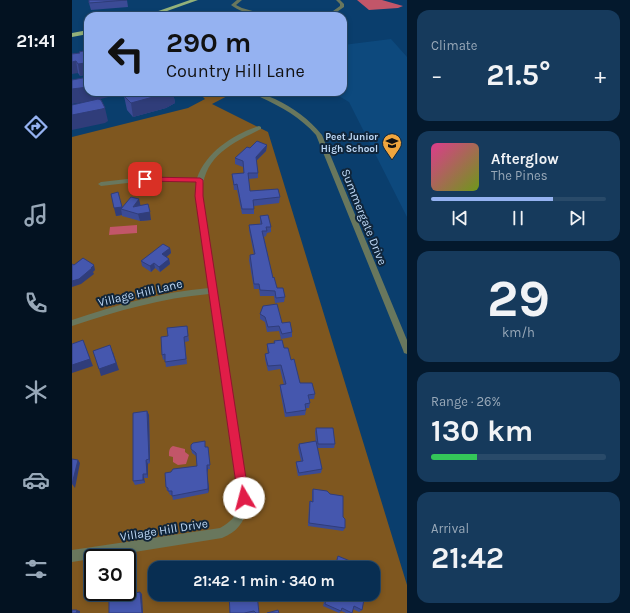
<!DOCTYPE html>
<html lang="en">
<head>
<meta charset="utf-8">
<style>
	:root { --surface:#082e52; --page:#163a5c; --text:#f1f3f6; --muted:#98a8b8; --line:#294a69; --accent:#95b2f1 }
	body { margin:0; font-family:Karla,sans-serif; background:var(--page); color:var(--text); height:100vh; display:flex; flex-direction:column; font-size:15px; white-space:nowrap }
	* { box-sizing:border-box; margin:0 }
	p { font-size:13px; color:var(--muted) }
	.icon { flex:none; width:22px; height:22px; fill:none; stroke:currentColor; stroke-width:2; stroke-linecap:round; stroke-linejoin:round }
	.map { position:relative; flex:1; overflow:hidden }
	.panel { display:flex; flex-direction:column; gap:10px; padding:10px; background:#04192d; width:223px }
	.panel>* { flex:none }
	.hud { position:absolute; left:12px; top:12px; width:263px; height:84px; border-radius:12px; box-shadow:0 2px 6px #0003,0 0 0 1px var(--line); background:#95b2f1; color:#111; overflow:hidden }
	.speed { position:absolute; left:12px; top:549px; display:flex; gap:8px; font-size:20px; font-weight:700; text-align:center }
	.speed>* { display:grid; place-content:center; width:52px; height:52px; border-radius:50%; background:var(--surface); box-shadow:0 2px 6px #0003,0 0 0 1px var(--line); line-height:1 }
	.speed .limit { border:2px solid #111; border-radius:6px; background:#fff; color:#111 }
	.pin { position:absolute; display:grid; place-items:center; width:34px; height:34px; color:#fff; margin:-17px; border-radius:8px; box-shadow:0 2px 6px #0006 }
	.me { position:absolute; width:44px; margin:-22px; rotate:352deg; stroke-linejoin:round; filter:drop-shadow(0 0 3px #0008) }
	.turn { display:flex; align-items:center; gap:14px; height:84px; padding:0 16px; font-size:18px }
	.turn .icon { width:52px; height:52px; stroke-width:2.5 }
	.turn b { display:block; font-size:28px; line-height:34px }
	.big { font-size:30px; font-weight:700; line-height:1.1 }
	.panel .widget { flex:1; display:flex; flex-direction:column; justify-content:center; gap:6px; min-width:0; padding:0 14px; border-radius:12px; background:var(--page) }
	.panel .dial { align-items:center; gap:0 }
	.dial b { font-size:52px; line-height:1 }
	.song { display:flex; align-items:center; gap:12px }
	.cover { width:48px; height:48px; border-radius:6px; background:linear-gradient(135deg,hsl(330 70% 55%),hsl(80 70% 35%)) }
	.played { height:4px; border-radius:2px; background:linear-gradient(90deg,var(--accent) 70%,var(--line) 70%) }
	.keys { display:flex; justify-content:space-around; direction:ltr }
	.heat { display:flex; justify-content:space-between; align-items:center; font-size:22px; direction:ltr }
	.charge { height:6px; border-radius:3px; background:linear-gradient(90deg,#34c759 26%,var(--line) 0) }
	.trip { position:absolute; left:76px; top:561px; width:232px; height:40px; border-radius:12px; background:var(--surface); box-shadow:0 2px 6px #0003,0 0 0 1px var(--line); font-weight:700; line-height:40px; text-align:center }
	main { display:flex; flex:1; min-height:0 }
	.tabs { display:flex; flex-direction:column; width:72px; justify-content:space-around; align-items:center; background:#031221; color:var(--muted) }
	.tabs .icon { width:28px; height:28px }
	.tabs .on { color:var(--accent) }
	.tabs b { font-size:18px; color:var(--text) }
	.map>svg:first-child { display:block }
	.built { fill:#0d497d }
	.green { fill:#7f571f; fill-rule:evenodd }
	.water { fill:#c25669 }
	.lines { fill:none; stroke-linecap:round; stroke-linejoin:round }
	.minor { fill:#69775d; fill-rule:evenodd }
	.primary { fill:#93b17a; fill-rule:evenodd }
	.wall { fill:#3b4b96 }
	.shaded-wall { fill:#303d7a }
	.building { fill:#4557ae; stroke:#303d7a }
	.route { fill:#e11d48; stroke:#92132f }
	.labels { text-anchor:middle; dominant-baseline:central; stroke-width:4; stroke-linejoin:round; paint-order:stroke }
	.far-poi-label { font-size:10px; font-weight:bold; fill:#bfd9f6; stroke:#10253a; text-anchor:end }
	.street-label { font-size:12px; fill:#bfd9f6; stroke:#10253a }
</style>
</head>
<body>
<main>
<nav class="tabs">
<b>21:41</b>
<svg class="icon on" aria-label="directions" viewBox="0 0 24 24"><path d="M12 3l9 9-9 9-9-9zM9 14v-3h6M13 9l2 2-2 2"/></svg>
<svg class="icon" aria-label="music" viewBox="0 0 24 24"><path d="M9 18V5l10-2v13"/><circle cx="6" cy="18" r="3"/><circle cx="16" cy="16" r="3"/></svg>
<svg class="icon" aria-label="phone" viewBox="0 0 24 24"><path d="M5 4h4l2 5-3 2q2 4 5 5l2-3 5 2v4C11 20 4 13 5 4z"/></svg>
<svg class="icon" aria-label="climate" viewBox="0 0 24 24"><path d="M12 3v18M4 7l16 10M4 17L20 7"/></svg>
<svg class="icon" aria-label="car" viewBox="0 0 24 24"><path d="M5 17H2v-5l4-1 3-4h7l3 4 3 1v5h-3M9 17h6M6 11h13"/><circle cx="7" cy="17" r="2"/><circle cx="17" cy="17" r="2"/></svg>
<svg class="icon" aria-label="filters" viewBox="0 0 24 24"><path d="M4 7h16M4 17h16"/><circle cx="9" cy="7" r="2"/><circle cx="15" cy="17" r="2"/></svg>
</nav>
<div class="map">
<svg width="335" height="613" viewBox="0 0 335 613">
	<rect width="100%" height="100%" fill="#0a3e6d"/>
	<path class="built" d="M319,39L335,57V217L277,102L260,92H271V45Z"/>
	<path class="green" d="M126,92H163L140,104L196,132L335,585V613H0V137L116,108L133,99ZM21,558H55V592H21ZM83,568H301V594H83Z"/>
	<path class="water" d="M285,0H310L331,6L326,8L297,10Z
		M65,225V233L37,235L38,227Z
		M101,446L113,449V452L117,455L114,464L106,465L101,462V457L97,456C97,451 97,448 101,446Z"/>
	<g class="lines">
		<path class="minor" d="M165,0H170L164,5L170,8L198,16C186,16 169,13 159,5Z
			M264,0H268L272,4V7L259,16H254L268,6V4Z
			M188,95C193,95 198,97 203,99C222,108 237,119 250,135L335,340V354L332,353L331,350L244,135C228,117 210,107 188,97Z
			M187,126L189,127V129C158,144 130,157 130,196L176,499C175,518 168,531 150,538L0,562V550L148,528C162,520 165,515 166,499L137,294C90,298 45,311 0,326V320C45,305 89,292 137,288L124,196V182L73,181L29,186L26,184L29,182L73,177L125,178C134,152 162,134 187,126Z"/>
		<path class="primary" d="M118,0H126L81,16H72Z
			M16,30V34L0,37V33Z"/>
	</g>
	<path class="wall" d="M55,0L56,7L19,10L17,3Z
		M16,50V72H15L16,74L8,76L6,73L0,54L7,53V52Z
		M64,92H101L103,103L94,108L61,117L55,110L52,96Z
		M195,145L194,151L184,161L186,173V178L176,179L178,191L208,197L207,203L182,206V214H170L165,190H162L160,174L172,173L171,167L163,164V158L178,148Z
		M46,192L50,207L69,206L79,220L68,221L50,216V215L44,216Z
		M188,216L199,227V232L195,233L194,236L192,237L201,278L205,288L213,297L212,302L203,303L202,296H188L187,289H182L177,260L178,255H182L177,230V225L188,224Z
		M98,248L99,253L94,257L97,259L98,264L88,272L83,268L79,272L70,266L69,261Z
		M188,314L210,323L220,332V337L209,339L207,331L195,332L193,322L188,319Z
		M115,326L117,341L113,342L115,364L94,367L93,359L91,360L90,355L96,336Z
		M202,341L212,348L219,360L228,383L243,394L242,399H237L238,403L237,408H233L234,410L233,415L213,417L208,390V385H212L208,369L196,371L193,359V354H196L195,349V344L202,343Z
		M75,411L77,415L78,463L76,464V478H72L73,483L63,485L61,481Z
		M244,428L263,444L262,448H245L250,469L249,473L226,476L224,466V462L229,461L226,448L227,444L244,445L243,432Z
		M136,447L138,469H136L135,474L137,489L136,493L101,500L100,495H98L96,491H95L94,487L99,472L125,466L124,456L120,453L119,449Z
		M241,489L271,517L273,528L271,531L236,526L237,505L238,501L240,502V492Z
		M266,556L290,568H262L265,558Z
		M157,594L187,613H158Z
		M254,594H293L290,610L287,612L281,609L280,613H274L269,611L267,613L251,606Z"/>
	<path class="shaded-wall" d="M16,60V72H15L16,74L8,76L6,64L12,61Z
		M4,61L6,73L0,74V62Z
		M16,87V92H55L25,100L0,104V89Z
		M95,92H101L103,103L94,108L61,117L59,103Z
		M33,108L36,121L33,123L0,130V115Z
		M195,145L194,151L183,162L184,157Z
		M67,199L69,207H61Z
		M50,207L49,209L50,215L44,216L42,208Z
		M78,212L79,220L68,221L66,214Z
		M98,248L99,253L91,260L90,254Z
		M97,259L98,264L88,272L87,267Z
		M82,263L83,268L79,272L78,266Z
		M22,265L23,270L21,272L22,274L9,284L0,287V281L19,268Z
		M14,348L21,366L0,373V365Z
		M41,352L47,370L29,376L27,369Z
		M75,411L77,415L78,463L77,459Z
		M6,460L8,463L3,488L0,484Z
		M74,460L76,464V478L75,474Z
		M135,465L136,469L135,474L137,489L136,493L135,470Z
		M71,474L72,478L73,483L71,480Z
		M68,592L70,594L71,613H70Z
		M5,610L8,611V613H4Z"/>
	<path class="building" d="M17,0H55L17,3Z
		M16,50V60L12,61L13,63L6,64L4,61L0,62V54L8,53L7,52Z
		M16,77V87L0,89V80Z
		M64,92H95L92,94L59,103L52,96Z
		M26,99L29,100L33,108L30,109L0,115V105Z
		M185,141L195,145L184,157L186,173H176L178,191L206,189L208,197L181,200L182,209H170L165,184L162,185L160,174L172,173L171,161L163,158L175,147L178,148Z
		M46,192L50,207L42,208L39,194Z
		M59,197L67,199L61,207L76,204L78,212L66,214L49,209Z
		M196,215L199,227H194L195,231H190L201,278L202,277L205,288H211L213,297L204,298L203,291L188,290L187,284H182L178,255L183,254L177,225L190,224L188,216Z
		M91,244L98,248L90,254L97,259L87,267L82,263L78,266L69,261Z
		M11,258L22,265L19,268H20L7,279L0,281V264L2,265Z
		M205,304L210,323L218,322L220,332L210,334L207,326L196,327L193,317L188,314L191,306Z
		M115,326L116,336L112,337L114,359L93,362V354L90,355L89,337L96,336L95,328Z
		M11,340L18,359L0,365V344Z
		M210,340L212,348H216L219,360L222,359L228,383H240L243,394L236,395L238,403L233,404L234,410L214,413L208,385L214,384L209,365L196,366L193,354L197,353L195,344L203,343L202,341Z
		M38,345L44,363L27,369L21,351Z
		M75,411L77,459L74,460L75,474H71V480L61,481V413Z
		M244,428H261L263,444H246Z
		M133,441V447H136L138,465H135V470L136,486V489L100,496V491H96V488L94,487L93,473L99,472L101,469L125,466L124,453L119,449V445L121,443Z
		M244,441L250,469L227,473L224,462L231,461L227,444Z
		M0,459L6,460L0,484Z
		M241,489L255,491L258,494L271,496V517L273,519V528L237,523L238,501L241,502Z
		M266,556L290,566V568H263Z
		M68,592L70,613H37V598Z
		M157,594H185L187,613H184L182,611L172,613H158Z
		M255,594H293L290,610L282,606L280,613L270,608L269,611L253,604Z
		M0,610H5L4,613H0Z
		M206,610L207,613H195Z"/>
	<path class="route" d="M73,177L128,178L131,180V196L177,498L176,503L172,504L167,503L166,498L123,196L124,182L71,181L69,179Z"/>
	<defs>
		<symbol id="school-pin" viewBox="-11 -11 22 30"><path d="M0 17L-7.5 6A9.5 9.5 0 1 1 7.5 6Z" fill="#f0a63e" stroke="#10253a"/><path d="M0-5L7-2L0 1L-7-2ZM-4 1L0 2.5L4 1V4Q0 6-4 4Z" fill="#111"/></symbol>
	</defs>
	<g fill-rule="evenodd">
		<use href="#school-pin" x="309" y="132" width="22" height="30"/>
	</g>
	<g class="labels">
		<g class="far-poi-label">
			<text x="306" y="137">Peet Junior<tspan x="306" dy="12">High School</tspan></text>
		</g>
		<g class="street-label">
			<text transform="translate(292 217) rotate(68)">Summergate Drive</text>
			<text transform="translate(68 293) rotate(-13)">Village Hill Lane</text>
			<text transform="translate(92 530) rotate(-9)">Village Hill Drive</text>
		</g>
	</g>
</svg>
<div class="speed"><div class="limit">30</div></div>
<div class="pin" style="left:73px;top:179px;background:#d93025"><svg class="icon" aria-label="arrive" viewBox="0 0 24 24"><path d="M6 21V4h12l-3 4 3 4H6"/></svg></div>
<svg class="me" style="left:172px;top:498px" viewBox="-20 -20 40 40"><circle r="19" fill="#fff"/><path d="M0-13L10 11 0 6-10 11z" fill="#e11d48"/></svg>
<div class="trip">21:42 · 1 min · 340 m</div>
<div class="hud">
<div class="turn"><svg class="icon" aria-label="left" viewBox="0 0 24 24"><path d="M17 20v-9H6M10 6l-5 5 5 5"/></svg><div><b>290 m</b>Country Hill Lane</div></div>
</div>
</div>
<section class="panel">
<div class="widget"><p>Climate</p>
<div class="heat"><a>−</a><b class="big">21.5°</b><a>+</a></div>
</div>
<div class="widget">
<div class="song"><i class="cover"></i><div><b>Afterglow</b><p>The Pines</p></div></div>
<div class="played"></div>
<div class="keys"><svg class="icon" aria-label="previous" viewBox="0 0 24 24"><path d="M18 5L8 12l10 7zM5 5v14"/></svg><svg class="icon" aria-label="pause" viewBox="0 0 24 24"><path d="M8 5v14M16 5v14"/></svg><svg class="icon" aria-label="next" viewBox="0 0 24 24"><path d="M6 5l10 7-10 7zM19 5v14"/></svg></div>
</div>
<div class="widget dial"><b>29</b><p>km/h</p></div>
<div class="widget"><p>Range · 26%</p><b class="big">130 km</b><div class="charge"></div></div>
<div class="widget"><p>Arrival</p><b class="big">21:42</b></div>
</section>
</main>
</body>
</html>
